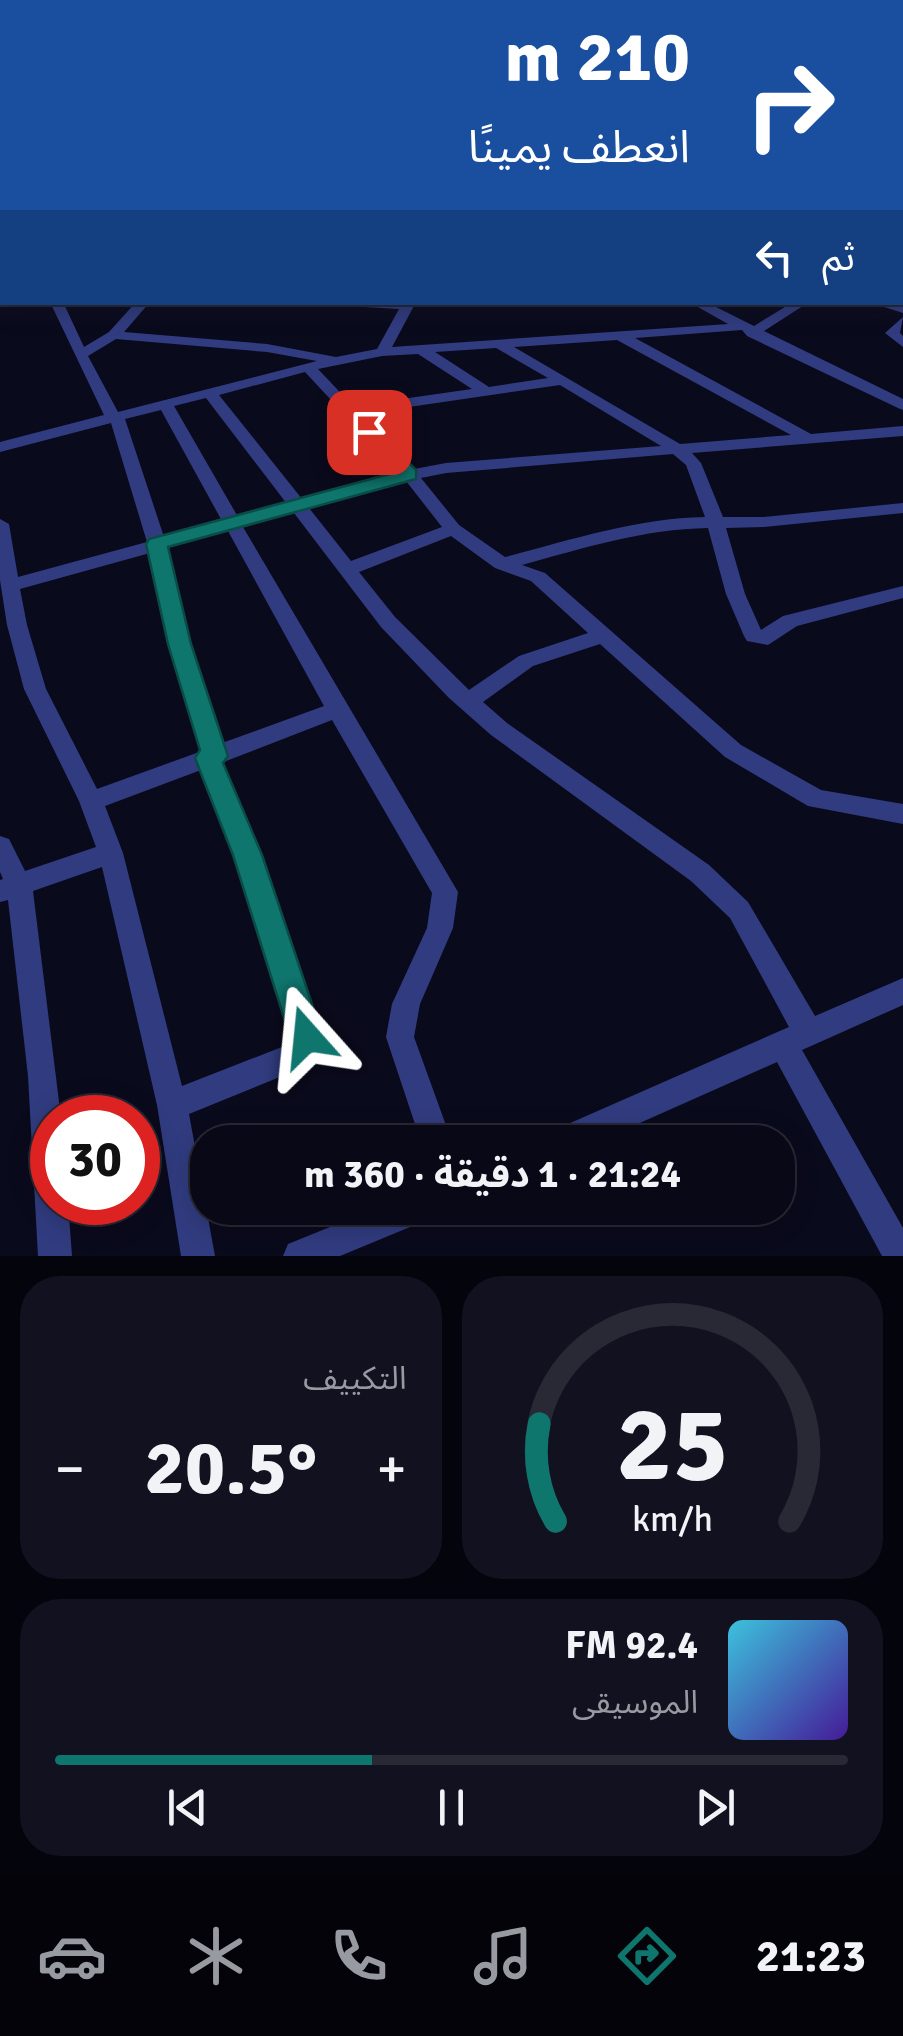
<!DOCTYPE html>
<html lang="ar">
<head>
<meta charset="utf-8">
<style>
	:root { --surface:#080816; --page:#11111f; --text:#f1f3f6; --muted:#989aa1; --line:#292935; --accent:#0f766e }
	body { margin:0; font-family:Signika,"Noto Sans Arabic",sans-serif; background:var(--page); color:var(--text); direction:rtl; height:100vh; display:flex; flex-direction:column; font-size:38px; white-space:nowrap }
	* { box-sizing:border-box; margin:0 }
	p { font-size:32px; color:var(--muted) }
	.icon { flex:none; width:55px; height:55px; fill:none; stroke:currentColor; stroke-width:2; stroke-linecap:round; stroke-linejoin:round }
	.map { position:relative; height:1256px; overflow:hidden; direction:ltr }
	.drawer { display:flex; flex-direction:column; gap:20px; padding:20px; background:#04040c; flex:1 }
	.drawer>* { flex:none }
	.top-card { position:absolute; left:0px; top:0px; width:905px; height:305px; box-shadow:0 5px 25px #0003,0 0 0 2px var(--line); direction:rtl; background:#1a4fa0; color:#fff; overflow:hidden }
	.speed { position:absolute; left:30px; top:1095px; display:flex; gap:20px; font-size:50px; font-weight:700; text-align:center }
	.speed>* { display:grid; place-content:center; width:130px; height:130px; border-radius:50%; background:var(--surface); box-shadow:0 5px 25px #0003,0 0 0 2px var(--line); line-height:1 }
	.speed .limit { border:15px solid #d22; background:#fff; color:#111 }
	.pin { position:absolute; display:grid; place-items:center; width:85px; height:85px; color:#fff; margin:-42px; border-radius:20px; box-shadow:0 5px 15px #0006 }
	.me { position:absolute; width:110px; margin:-55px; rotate:342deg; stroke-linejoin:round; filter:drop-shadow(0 0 8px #0008) }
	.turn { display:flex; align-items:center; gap:35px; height:210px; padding:0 50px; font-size:45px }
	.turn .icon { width:130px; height:130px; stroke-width:2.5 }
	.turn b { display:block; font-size:70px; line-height:85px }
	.then { display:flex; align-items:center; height:95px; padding:0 50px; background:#0003; gap:20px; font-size:38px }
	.big { font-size:75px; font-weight:700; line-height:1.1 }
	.drawer .card { flex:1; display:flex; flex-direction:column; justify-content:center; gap:15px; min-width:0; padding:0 35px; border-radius:40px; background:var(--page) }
	.drawer .dial { align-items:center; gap:0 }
	.dial svg { height:260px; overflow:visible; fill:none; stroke:var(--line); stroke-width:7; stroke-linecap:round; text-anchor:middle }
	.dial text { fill:var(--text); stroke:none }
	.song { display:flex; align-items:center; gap:30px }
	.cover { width:120px; height:120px; border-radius:15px; background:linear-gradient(135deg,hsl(190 70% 55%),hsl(260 70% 35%)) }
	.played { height:10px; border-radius:5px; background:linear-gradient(90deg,var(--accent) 40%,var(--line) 40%) }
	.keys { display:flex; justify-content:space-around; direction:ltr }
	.heat { display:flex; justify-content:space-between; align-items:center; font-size:55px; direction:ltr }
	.drawer .tiles { flex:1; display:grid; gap:20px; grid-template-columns:1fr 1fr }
	.card:last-child { grid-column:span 2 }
	.trip { position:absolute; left:190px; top:1125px; width:605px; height:100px; border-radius:40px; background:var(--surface); box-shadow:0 5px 25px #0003,0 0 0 2px var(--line); font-weight:700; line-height:100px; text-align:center; direction:rtl }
	.menu { display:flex; height:160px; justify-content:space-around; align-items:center; background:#030309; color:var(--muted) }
	.menu .icon { width:70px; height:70px }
	.menu .current { color:var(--accent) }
	.menu b { font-size:45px; color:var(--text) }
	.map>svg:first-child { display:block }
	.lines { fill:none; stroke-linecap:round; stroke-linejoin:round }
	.minor { fill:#313c80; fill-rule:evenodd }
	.route { fill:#0f766e; stroke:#0a4d48; stroke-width:2.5 }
</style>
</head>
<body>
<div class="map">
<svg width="903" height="1256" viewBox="0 0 903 1256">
	<rect width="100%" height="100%" fill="#0a0a1d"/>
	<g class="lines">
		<path class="minor" d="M902,152H903V155H902Z
			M0,200H2V207H0Z
			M902,233H903V239H902Z
			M0,234H2V240H0Z
			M902,263H903V271H902Z
			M50,302H63L84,347L109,332L136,302H150L124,332L267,344L336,357L377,349L399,309L347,306L341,302H416L392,347L728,324L689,302H706L754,326L793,302H809L764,331L903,399V410L898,408L747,336L742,330L635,338L811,434L903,426V436L692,453L701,463L723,517H764L903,503V513L764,527L726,528L745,594L761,630L783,616L903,586V598L797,626L768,645L747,641L744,636L726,594L708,528C644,529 584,548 522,565L545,573L741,745L821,790L903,804V824L808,806L725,757L600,644L533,666L483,702L507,723L709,865L748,902L815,1016L903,978V1005L802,1050L903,1228V1256H882L777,1062L597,1142H548L552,1131L789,1027L730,918L691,881L491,735L449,698L381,627L294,513L243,527L458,892L453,928L420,1004L414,1037L452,1142H421L386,1037L392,1004L427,928L432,893L332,720L221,763L260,855L321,1037L314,1058L307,1066L189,1114L215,1256H181L157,1105L102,867L33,891L61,1118H52V1202H68L72,1256H38L28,1076L8,900L0,902V880L3,879L0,872V836L9,839L25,871L96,847L79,801L24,689L7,625L0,580V519L9,524L18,577L147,542L111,423L0,452V442L104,415ZM116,339L267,352L317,361L118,412L88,356ZM617,340L791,435L680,444L514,347ZM496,348L548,378L489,387L435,352ZM418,354L472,389L353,406L318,369L382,356ZM305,372L399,473L302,499L219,395ZM560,385L661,446L446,463L414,469L361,414ZM206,398L287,504L238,517L174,406ZM161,410L222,521L164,537L125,419ZM673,454L686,465L705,517C637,518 571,540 505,557L459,525L421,478L446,473ZM406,481L442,527L351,561L309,508ZM228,531L324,706L222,743L190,644L167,548ZM451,536L495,568L531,581L588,633L519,656L469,690L395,617L359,572ZM150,553L170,644L202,751L97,789L46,689L27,625L20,589ZM201,770L236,855L293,1037L287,1045L182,1086L123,853L105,806Z
			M877,302L903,305V313L878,305Z
			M903,317L900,333L903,336V347L885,333Z
			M377,1208H431L427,1220L340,1256H283L288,1244Z"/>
	</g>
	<linearGradient id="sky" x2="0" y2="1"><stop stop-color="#060610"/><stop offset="0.46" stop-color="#2d334c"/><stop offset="1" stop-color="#2d334c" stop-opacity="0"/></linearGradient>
	<rect width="903" height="328" fill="url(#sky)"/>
	<path class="route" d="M369,427L375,428L416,470V479L168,547L191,644L228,756L223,763L262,855L323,1037L318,1048L307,1053L295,1048L290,1037L233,855L195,758L200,750L168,644L146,544L149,539L397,472L360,432Z"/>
</svg>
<div class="speed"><div class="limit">30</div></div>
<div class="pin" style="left:369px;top:432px;background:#d93025"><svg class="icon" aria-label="arrive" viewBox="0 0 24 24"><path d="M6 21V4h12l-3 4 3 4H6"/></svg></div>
<svg class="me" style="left:307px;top:1037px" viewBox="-20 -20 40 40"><path d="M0-17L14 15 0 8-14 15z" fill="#0f766e" stroke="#fff" stroke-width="4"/></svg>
<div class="trip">21:24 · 1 دقيقة · 360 m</div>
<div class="top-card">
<div class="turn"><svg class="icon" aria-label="right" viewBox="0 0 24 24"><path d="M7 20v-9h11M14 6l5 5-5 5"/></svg><div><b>210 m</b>انعطف يمينًا</div></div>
<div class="then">ثم<svg class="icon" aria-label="left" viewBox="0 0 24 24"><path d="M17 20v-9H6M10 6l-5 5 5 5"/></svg></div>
</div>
</div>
<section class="drawer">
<div class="tiles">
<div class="card dial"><svg viewBox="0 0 100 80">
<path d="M14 69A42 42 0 1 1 86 69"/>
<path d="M14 69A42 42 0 0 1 9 39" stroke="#0f766e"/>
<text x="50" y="56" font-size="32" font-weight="700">25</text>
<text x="50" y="72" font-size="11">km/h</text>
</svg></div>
<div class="card"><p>التكييف</p>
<div class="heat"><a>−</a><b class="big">20.5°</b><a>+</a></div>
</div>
<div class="card">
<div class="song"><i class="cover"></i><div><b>92.4 FM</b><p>الموسيقى</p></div></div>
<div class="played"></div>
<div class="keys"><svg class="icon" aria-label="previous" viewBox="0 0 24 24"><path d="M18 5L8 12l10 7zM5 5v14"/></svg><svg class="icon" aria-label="pause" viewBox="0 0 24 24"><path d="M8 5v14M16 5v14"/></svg><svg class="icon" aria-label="next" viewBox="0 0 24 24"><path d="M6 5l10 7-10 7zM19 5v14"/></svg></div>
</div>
</div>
</section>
<nav class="menu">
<b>21:23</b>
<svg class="icon current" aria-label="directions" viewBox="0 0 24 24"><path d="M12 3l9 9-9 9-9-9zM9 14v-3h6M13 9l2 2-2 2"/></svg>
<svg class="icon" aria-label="music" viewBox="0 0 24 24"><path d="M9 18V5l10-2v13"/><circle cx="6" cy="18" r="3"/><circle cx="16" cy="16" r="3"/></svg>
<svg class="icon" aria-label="phone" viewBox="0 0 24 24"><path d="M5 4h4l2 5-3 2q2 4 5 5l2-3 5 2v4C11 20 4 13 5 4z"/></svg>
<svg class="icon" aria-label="climate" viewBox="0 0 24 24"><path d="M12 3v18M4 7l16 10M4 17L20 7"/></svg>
<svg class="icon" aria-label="car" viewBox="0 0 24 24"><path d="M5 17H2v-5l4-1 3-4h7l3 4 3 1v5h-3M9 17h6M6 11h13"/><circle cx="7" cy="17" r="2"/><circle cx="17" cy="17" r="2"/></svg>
</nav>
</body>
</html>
